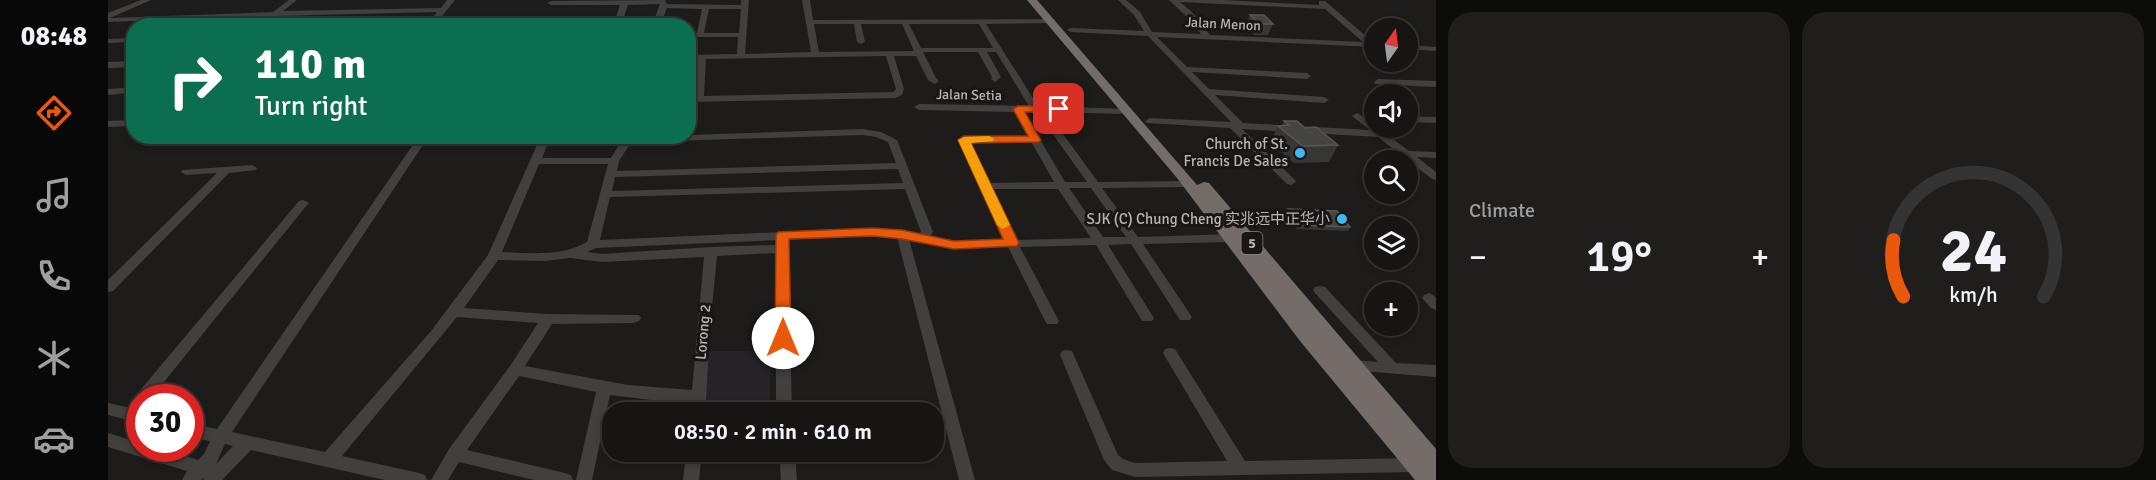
<!DOCTYPE html>
<html lang="en">
<head>
<meta charset="utf-8">
<style>
	:root { --surface:#161514; --page:#1f1e1d; --text:#f1f3f6; --muted:#9e9fa0; --line:#353434; --accent:#ea580c }
	body { margin:0; font-family:Signika,"Noto Sans SC",sans-serif; background:var(--page); color:var(--text); height:100vh; display:flex; flex-direction:column; font-size:22px; white-space:nowrap }
	* { box-sizing:border-box; margin:0 }
	p { font-size:20px; color:var(--muted) }
	.icon { flex:none; width:33px; height:33px; fill:none; stroke:currentColor; stroke-width:2; stroke-linecap:round; stroke-linejoin:round }
	.map { position:relative; flex:1; overflow:hidden }
	.drawer { display:flex; flex-direction:column; gap:12px; padding:12px; background:#0c0c0b; width:720px }
	.drawer>* { flex:none }
	.guide { position:absolute; left:18px; top:18px; width:570px; height:126px; border-radius:24px; box-shadow:0 3px 9px #0003,0 0 0 2px var(--line); background:#0b6e4f; color:#fff; overflow:hidden }
	.needle { width:39px; rotate:14deg }
	.fabs { position:absolute; left:1256px; top:18px; display:grid; gap:12px }
	.fabs a { display:grid; place-items:center; width:54px; height:54px; border-radius:50%; background:var(--surface); box-shadow:0 3px 9px #0003,0 0 0 2px var(--line); font-size:30px }
	.speed { position:absolute; left:18px; top:384px; display:flex; gap:12px; font-size:30px; font-weight:700; text-align:center }
	.speed>* { display:grid; place-content:center; width:78px; height:78px; border-radius:50%; background:var(--surface); box-shadow:0 3px 9px #0003,0 0 0 2px var(--line); line-height:1 }
	.speed .limit { border:9px solid #d22; background:#fff; color:#111 }
	.pin { position:absolute; display:grid; place-items:center; width:51px; height:51px; color:#fff; margin:-26px; border-radius:12px; box-shadow:0 3px 9px #0006 }
	.me { position:absolute; width:66px; margin:-33px; rotate:0deg; stroke-linejoin:round; filter:drop-shadow(0 0 4px #0008) }
	.turn { display:flex; align-items:center; gap:21px; height:126px; padding:0 30px; font-size:27px }
	.turn .icon { width:78px; height:78px; stroke-width:2.5 }
	.turn b { display:block; font-size:42px; line-height:51px }
	.big { font-size:45px; font-weight:600; line-height:1.1 }
	.drawer .tile { flex:1; display:flex; flex-direction:column; justify-content:center; gap:9px; min-width:0; padding:0 21px; border-radius:24px; background:var(--page) }
	.drawer .dial { align-items:center; gap:0 }
	.dial svg { height:156px; overflow:visible; fill:none; stroke:var(--line); stroke-width:7; stroke-linecap:round; text-anchor:middle }
	.dial text { fill:var(--text); stroke:none }
	.heat { display:flex; justify-content:space-between; align-items:center; font-size:33px; direction:ltr }
	.drawer .tiles { flex:1; display:grid; gap:12px; grid-template-columns:repeat(2,1fr) }
	.trip { position:absolute; left:494px; top:402px; width:342px; height:60px; border-radius:24px; background:var(--surface); box-shadow:0 3px 9px #0003,0 0 0 2px var(--line); font-weight:600; line-height:60px; text-align:center }
	main { display:flex; flex:1; min-height:0 }
	.tabs { display:flex; flex-direction:column; width:108px; justify-content:space-around; align-items:center; background:#090808; color:var(--muted) }
	.tabs .icon { width:42px; height:42px }
	.tabs .selected { color:var(--accent) }
	.tabs b { font-size:27px; color:var(--text) }
	.map>svg:first-child { display:block }
	.green { fill:#272128 }
	.lines { fill:none; stroke-linecap:round; stroke-linejoin:round }
	.minor { fill:#423f3c; fill-rule:evenodd }
	.highway { fill:#736c68; fill-rule:evenodd }
	.wall { fill:#383634 }
	.building { fill:#464441; stroke:#595552; stroke-width:1.5 }
	.route { fill:#ea580c; stroke:#983908; stroke-width:1.5 }
	.slow { fill:#f59e0b }
	.poi-dot { fill:#42b7ee; stroke:#181716; stroke-width:2 }
	.labels { text-anchor:middle; dominant-baseline:central; stroke-width:6; stroke-linejoin:round; paint-order:stroke }
	.far-street-label { font-size:14px; fill:#bcb3ae; stroke:#181716 }
	.shield { fill:#181716; stroke:#8b8480; stroke-width:1.5 }
	.shield-label { font-size:14px; font-weight:bold; fill:#bcb3ae }
	.poi-label { font-size:15px; fill:#bcb3ae; stroke:#181716; text-anchor:end }
	.street-label { font-size:15px; fill:#bcb3ae; stroke:#181716 }
</style>
</head>
<body>
<main>
<nav class="tabs">
<b>08:48</b>
<svg class="icon selected" aria-label="directions" viewBox="0 0 24 24"><path d="M12 3l9 9-9 9-9-9zM9 14v-3h6M13 9l2 2-2 2"/></svg>
<svg class="icon" aria-label="music" viewBox="0 0 24 24"><path d="M9 18V5l10-2v13"/><circle cx="6" cy="18" r="3"/><circle cx="16" cy="16" r="3"/></svg>
<svg class="icon" aria-label="phone" viewBox="0 0 24 24"><path d="M5 4h4l2 5-3 2q2 4 5 5l2-3 5 2v4C11 20 4 13 5 4z"/></svg>
<svg class="icon" aria-label="climate" viewBox="0 0 24 24"><path d="M12 3v18M4 7l16 10M4 17L20 7"/></svg>
<svg class="icon" aria-label="car" viewBox="0 0 24 24"><path d="M5 17H2v-5l4-1 3-4h7l3 4 3 1v5h-3M9 17h6M6 11h13"/><circle cx="7" cy="17" r="2"/><circle cx="17" cy="17" r="2"/></svg>
</nav>
<div class="map">
<svg width="1328" height="480" viewBox="0 0 1328 480">
	<rect width="100%" height="100%" fill="#1d1c1b"/>
	<path class="green" d="M598,351H662V401L593,402Z"/>
	<g class="lines">
		<path class="minor" d="M33,0H43L2,18L165,12L181,0H189L175,11L333,8L339,0H347L326,26H319L329,12L169,16L157,26H149L159,16L0,22V13Z
			M557,0L559,4L633,5V0H641L637,54L703,52L694,0H702L705,20L945,19L946,21L942,23L878,24L930,106L1022,109L1024,111L1019,114L939,112L990,182L1081,181L1086,184L1081,187L994,188L1030,237L1123,234L1129,238L1123,242L1035,244L1084,317L1082,320H1072L1023,244L1000,245L1046,318L1044,321H1034L988,245L912,247L951,321L949,324H939L937,321L900,247L846,249L801,239L867,480H851L789,237L765,236L675,240L680,243L684,412H582L583,402L543,400L502,395L484,480H468L488,392L411,376L359,450L457,473L463,475L465,480H426L351,462L340,480H323L341,449L402,366L430,323L349,317L234,456L311,473L317,475L319,480H277L143,450L114,480H95L96,477L93,480H74L79,471L0,447V433L32,443V448H52L90,460L96,454L102,441L82,437V423L109,429L311,136H321L124,432L217,452L323,331L380,255L433,136H443L434,158H503L514,140L530,136H580V135L755,129L773,132L789,140L825,232L822,236L846,241L897,240L851,140L856,137H921L907,112L811,110L806,107L811,104L921,106L888,52H879L893,77L887,82L883,79L884,77L870,52H815L828,78L831,81L827,84L820,80L808,56H786L796,89L794,95L787,98L580,102V96H587L590,59H580V55L629,54L630,37H580V33H589L594,9L559,8L552,26H544L552,4L520,5L513,26H505L512,5H443L439,3L443,1ZM601,9H633L631,33H596ZM706,24H746L749,42L753,44L757,42L753,24H794L806,51L711,52ZM801,24H871L885,48H813ZM778,56L788,89L785,92L596,96L598,59ZM916,112H929L979,182H957ZM755,135L768,137L780,142L788,163L509,171L511,161L522,144L532,142ZM862,143H924L946,182L881,183ZM431,164H500L479,242C453,257 423,253 394,252ZM790,169L795,183L504,191L507,177ZM961,188H983L1018,237H995ZM797,189L813,232L811,234L765,228L492,240L502,197ZM884,189H950L983,238L908,240ZM670,240L668,245L603,247L494,254L479,252L488,248L672,240ZM668,253V400H598L602,328L609,256ZM596,257L584,390L520,385L417,366L444,324L526,323L531,321L533,318L531,315L440,314L356,308L390,260L437,261L462,258L494,262ZM117,444L125,446L108,464Z
			M1010,0H1018L1032,12L1044,32L1093,34L1077,15L1061,0H1116L1211,5V1H1217L1266,43V47L1049,37L1079,67L1199,73L1203,76L1199,79L1084,72L1101,89L1216,97L1221,100L1216,103L1107,95L1135,123L1262,130L1244,116L1249,113L1266,124V128H1270L1301,151L1328,152V158L1309,157L1328,172V180L1324,179L1270,137L1134,129L1187,180L1188,182L1183,185L1179,184L1122,128L1039,123L1037,121L1042,118L1123,122L1040,36L963,32L959,30L963,28L1036,31L1026,15ZM1072,2L1217,9L1255,42L1102,35L1083,11Z
			M487,21L491,23L490,25L423,26L426,24Z
			M26,38V42L0,43V39Z
			M1299,45L1328,47V51L1299,49Z
			M26,61V67L0,68V62Z
			M1270,79L1328,81V87L1267,84L1266,82Z
			M16,88L19,89V93L0,95V89Z
			M1299,116L1328,117V123L1299,122Z
			M26,120V126L0,127V121Z
			M208,136H297L292,139L196,143L191,140L196,137Z
			M144,165L149,168L148,170L121,173L5,291L0,292V280L109,173L78,175L73,172L74,170Z
			M195,200L201,203L199,205L43,398H32V403L29,402L26,398L29,394L191,201Z
			M1212,286L1217,287L1288,363L1328,365V377L1242,370L1240,366L1242,362L1247,360L1270,362L1207,293L1205,290L1207,287Z
			M1321,293L1328,297V310L1323,308L1314,298L1316,295Z
			M1062,348L1067,349L1137,461L1309,458L1315,460L1317,465L1315,470L1309,472L1027,477L1004,470L996,460L952,355L954,351L959,350L964,351L1010,455L1015,459L1027,463L1119,461L1055,353L1057,349Z
			M0,403L32,410V423L0,415Z
			M578,452H594L591,480H575Z
			M671,452H687L689,480H673Z"/>
		<path class="highway" d="M919,0H929L1089,185L1096,182L1101,183L1328,449V480H1307L1192,341L1069,178Z"/>
	</g>
	<path class="wall" d="M1142,15L1165,24L1160,35H1146L1137,25Z
		M1176,121L1230,145L1221,162L1186,163L1162,142L1170,126L1174,125Z
		M1180,209L1242,227L1240,231L1189,229L1177,214Z"/>
	<path class="building" d="M1142,15H1156L1165,24H1151Z
		M1176,121H1189L1197,128L1208,127L1230,145L1195,146L1170,126L1181,125Z
		M1180,209L1229,211L1242,227L1192,225Z"/>
	<path class="route" d="M910,106H951L956,109L951,112H917L933,140L931,142L863,143L911,243L909,246L846,249L794,239L765,236L681,239L683,338L680,343H669L667,338L668,235L670,232L765,228L794,230L846,241L895,239L850,140L856,136H920L905,109Z"/>
	<path class="slow" d="M881,136L886,139L885,141L863,143L902,225L895,229L889,225L850,140L856,137Z"/>
	<g class="poi-dot">
		<circle cx="1192" cy="153" r="6"/>
		<circle cx="1234" cy="219" r="6"/>
	</g>
	<g class="labels">
		<g class="far-street-label">
			<text transform="translate(1115 24) rotate(3)">Jalan Menon</text>
			<text transform="translate(861 95) rotate(1)">Jalan Setia</text>
		</g>
		<rect class="shield" x="1133.5" y="232" width="21" height="22" rx="4.5"/>
		<g class="shield-label">
			<text x="1144" y="243">5</text>
		</g>
		<g class="poi-label">
			<text x="1180" y="144">Church of St.<tspan x="1180" dy="17">Francis De Sales</tspan></text>
			<text x="1222" y="219">SJK (C) Chung Cheng 实兆远中正华小</text>
		</g>
		<g class="street-label">
			<text transform="translate(595 332) rotate(-85)">Lorong 2</text>
		</g>
	</g>
</svg>
<div class="fabs">
<a><svg class="needle" viewBox="-14 -14 28 28"><path d="M0-13l5 13h-10z" fill="#e53935"/><path d="M0 13l5-13h-10z" fill="#9e9fa0"/></svg></a>
<a><svg class="icon" aria-label="sound" viewBox="0 0 24 24"><path d="M4 9h4l5-4v14l-5-4H4zM17 9q2 3 0 6"/></svg></a>
<a><svg class="icon" aria-label="search" viewBox="0 0 24 24"><circle cx="10" cy="10" r="6"/><path d="M15 15l6 6"/></svg></a>
<a><svg class="icon" aria-label="layers" viewBox="0 0 24 24"><path d="M12 4l9 5-9 5-9-5zM3 14l9 5 9-5"/></svg></a>
<a>+</a>
</div>
<div class="speed"><div class="limit">30</div></div>
<div class="pin" style="left:951px;top:109px;background:#d93025"><svg class="icon" aria-label="arrive" viewBox="0 0 24 24"><path d="M6 21V4h12l-3 4 3 4H6"/></svg></div>
<svg class="me" style="left:675px;top:338px" viewBox="-20 -20 40 40"><circle r="19" fill="#fff"/><path d="M0-13L10 11 0 6-10 11z" fill="#ea580c"/></svg>
<div class="trip">08:50 · 2 min · 610 m</div>
<div class="guide">
<div class="turn"><svg class="icon" aria-label="right" viewBox="0 0 24 24"><path d="M7 20v-9h11M14 6l5 5-5 5"/></svg><div><b>110 m</b>Turn right</div></div>
</div>
</div>
<section class="drawer">
<div class="tiles">
<div class="tile"><p>Climate</p>
<div class="heat"><a>−</a><b class="big">19°</b><a>+</a></div>
</div>
<div class="tile dial"><svg viewBox="0 0 100 80">
<path d="M14 69A42 42 0 1 1 86 69"/>
<path d="M14 69A42 42 0 0 1 9 40" stroke="#ea580c"/>
<text x="50" y="56" font-size="32" font-weight="700">24</text>
<text x="50" y="72" font-size="11">km/h</text>
</svg></div>
</div>
</section>
</main>
</body>
</html>
